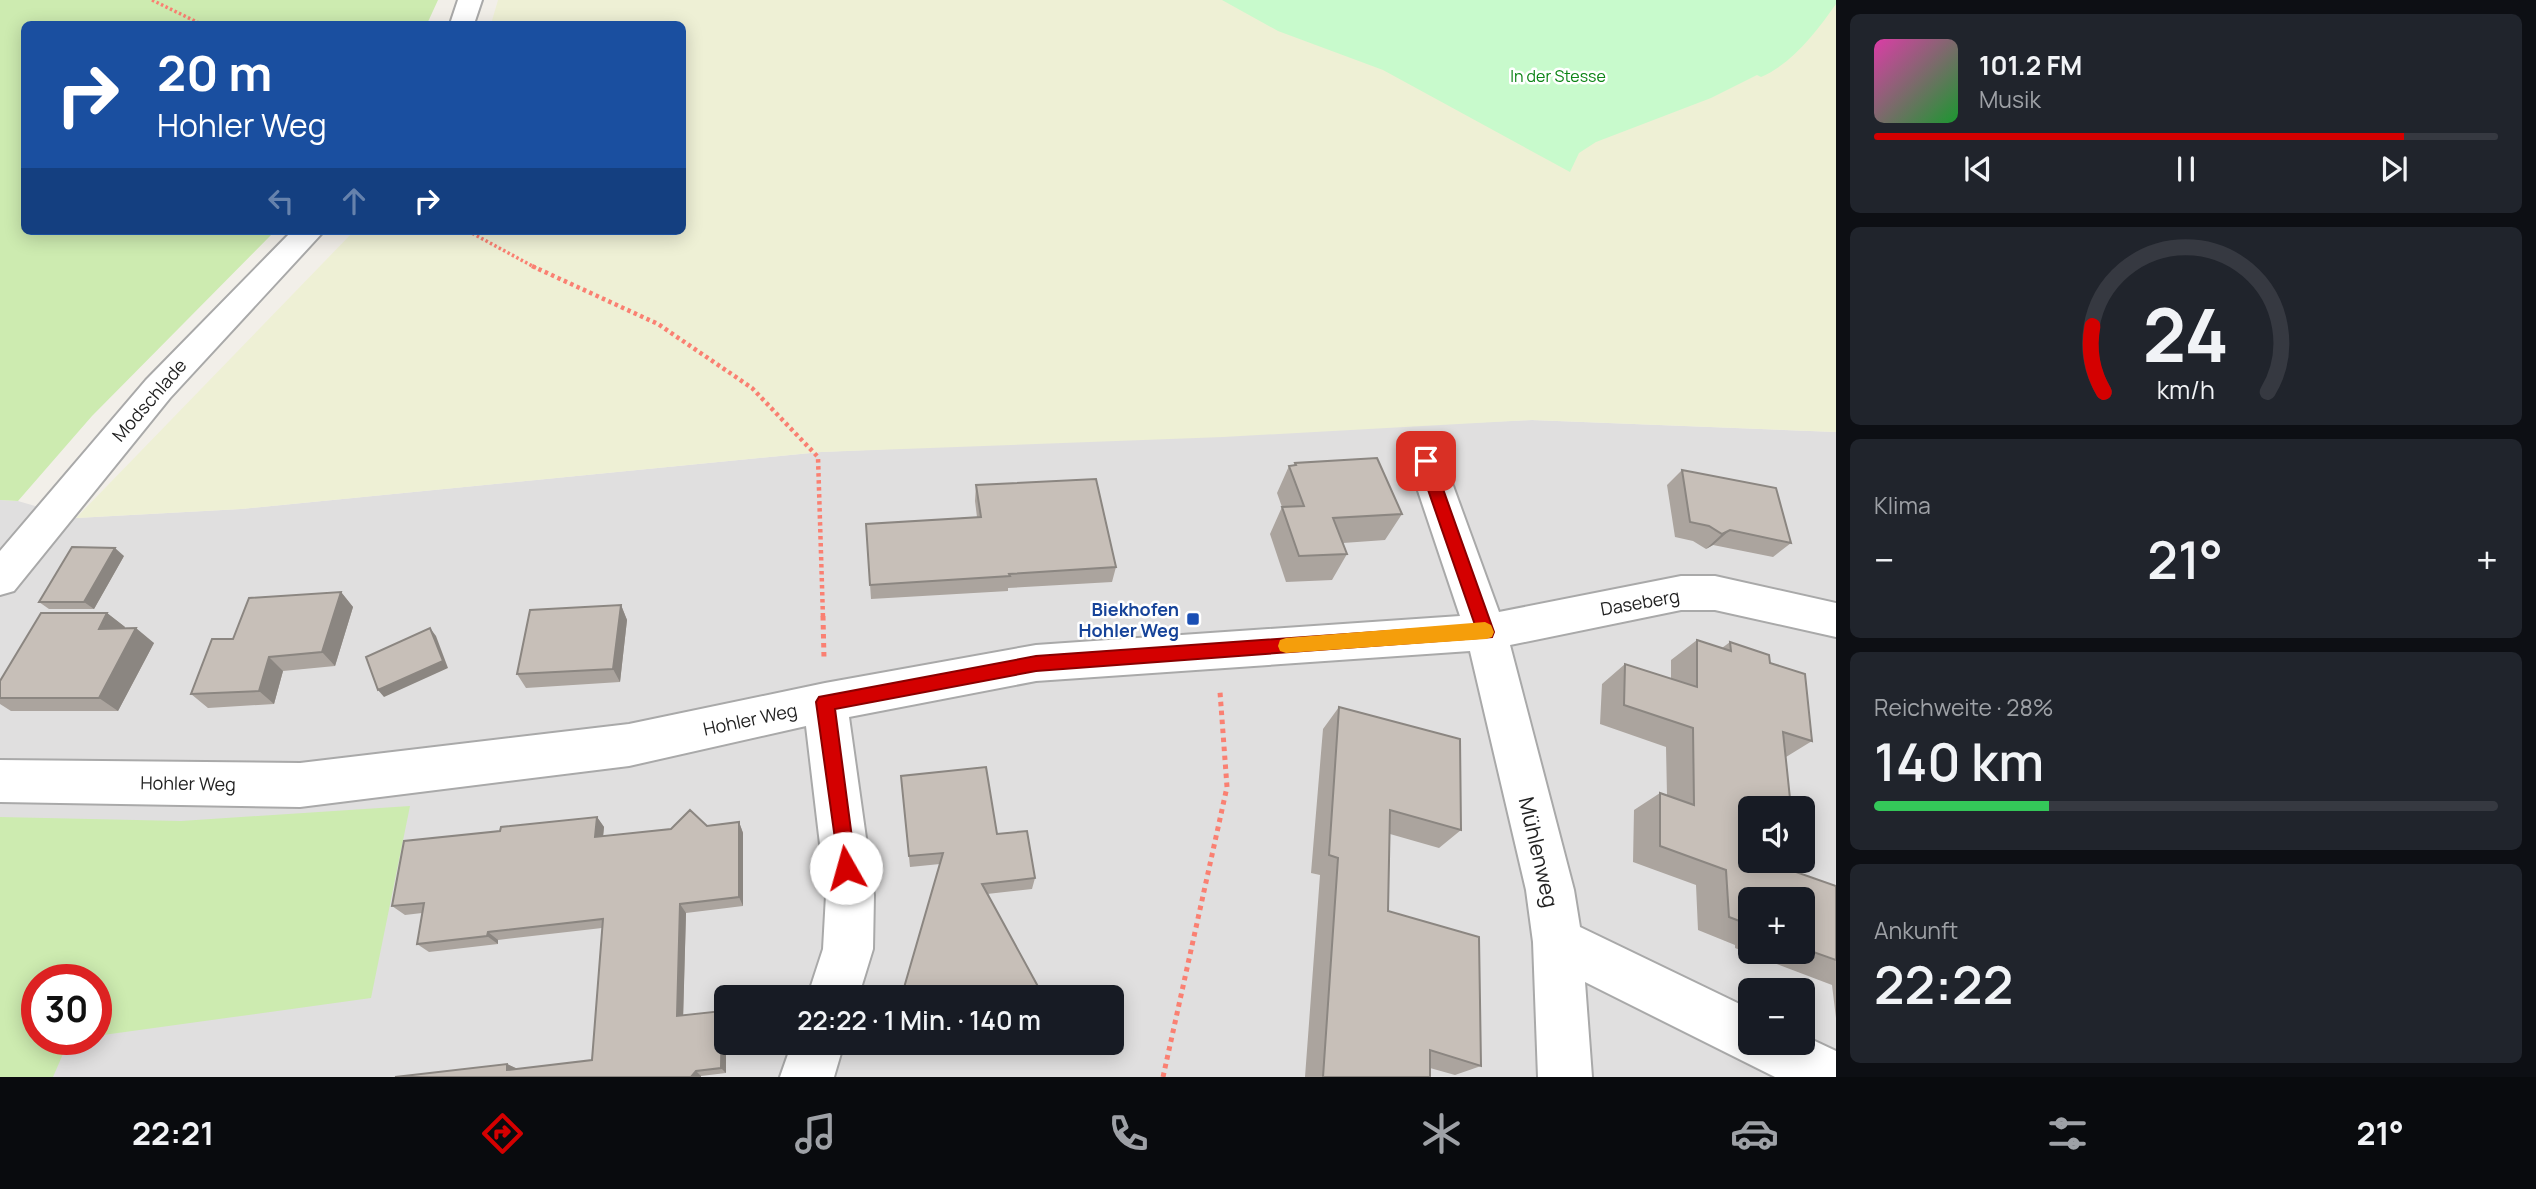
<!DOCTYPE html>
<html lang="de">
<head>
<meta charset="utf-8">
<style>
	:root { --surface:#171b24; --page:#20242c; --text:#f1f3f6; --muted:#9ea1a6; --line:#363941; --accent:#d40000 }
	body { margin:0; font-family:Manrope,sans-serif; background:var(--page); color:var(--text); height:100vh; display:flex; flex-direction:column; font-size:26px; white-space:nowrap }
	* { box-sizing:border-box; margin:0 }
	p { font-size:23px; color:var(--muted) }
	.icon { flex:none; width:38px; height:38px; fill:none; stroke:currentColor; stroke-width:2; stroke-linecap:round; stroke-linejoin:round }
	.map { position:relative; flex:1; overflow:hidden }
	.side { display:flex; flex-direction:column; gap:14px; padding:14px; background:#0d0f14; width:700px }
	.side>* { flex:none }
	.banner { position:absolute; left:21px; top:21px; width:665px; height:214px; border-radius:10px; box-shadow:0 4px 18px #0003; background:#1a4fa0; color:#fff; overflow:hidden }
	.buttons { position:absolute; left:1738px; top:796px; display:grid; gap:14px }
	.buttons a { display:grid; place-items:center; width:77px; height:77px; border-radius:10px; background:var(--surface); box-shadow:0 4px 18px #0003; font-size:35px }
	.speed { position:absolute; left:21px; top:964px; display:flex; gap:14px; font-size:35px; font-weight:700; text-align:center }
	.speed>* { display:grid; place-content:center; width:91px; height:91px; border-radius:50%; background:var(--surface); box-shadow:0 4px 18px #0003; line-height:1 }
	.speed .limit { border:10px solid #d22; background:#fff; color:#111 }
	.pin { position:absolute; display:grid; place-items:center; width:60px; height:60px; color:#fff; margin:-30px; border-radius:14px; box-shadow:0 4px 10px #0006 }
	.me { position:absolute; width:77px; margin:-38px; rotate:353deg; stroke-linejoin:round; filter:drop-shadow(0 0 5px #0008) }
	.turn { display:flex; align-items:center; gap:24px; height:147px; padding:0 21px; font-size:32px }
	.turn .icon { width:91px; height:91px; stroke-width:2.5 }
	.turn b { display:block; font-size:49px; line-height:60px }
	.lanes { display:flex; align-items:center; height:66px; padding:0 21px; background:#0003; justify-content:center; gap:35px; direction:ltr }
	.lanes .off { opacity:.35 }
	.big { font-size:52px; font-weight:600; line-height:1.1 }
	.side .tile { flex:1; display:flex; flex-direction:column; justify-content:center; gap:10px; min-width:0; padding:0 24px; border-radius:10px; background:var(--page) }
	.side .dial { align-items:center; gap:0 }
	.dial svg { height:182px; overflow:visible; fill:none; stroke:var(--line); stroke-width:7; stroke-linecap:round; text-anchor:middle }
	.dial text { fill:var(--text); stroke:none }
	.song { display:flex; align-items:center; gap:21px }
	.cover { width:84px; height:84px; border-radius:10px; background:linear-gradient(135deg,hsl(320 70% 55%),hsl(130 70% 35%)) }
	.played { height:7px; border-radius:4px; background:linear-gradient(90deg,var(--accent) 85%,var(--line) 85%) }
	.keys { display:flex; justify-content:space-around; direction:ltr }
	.heat { display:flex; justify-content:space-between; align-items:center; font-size:38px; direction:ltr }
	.charge { height:10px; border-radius:5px; background:linear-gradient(90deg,#34c759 28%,var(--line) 0) }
	.trip { position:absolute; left:714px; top:985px; width:410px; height:70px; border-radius:10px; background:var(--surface); box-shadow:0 4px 18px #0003; font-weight:600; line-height:70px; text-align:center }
	.tabs { display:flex; height:112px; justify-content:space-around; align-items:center; background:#090b0e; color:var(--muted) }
	.tabs .icon { width:49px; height:49px }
	.tabs .on { color:var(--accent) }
	.tabs b { font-size:32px; color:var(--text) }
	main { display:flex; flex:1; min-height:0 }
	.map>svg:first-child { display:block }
	.residential { fill:#e0dfdf; fill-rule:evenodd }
	.farmland { fill:#eef0d5 }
	.grass { fill:#cdebb0 }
	.park { fill:#c8facc }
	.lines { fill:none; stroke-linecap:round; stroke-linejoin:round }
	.minor-casing { stroke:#a9a9a9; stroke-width:4 }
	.path-far2 { stroke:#fa8072; stroke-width:3.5; stroke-dasharray:2.5 2.5; stroke-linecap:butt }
	.path-far1 { stroke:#fa8072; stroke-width:4.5; stroke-dasharray:3.5 3.5; stroke-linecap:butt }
	.path { stroke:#fa8072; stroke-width:5; stroke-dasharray:4.5 4.5; stroke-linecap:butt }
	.minor { fill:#fff; fill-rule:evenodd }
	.wall { fill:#aba49e; fill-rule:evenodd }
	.shaded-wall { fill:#8b8681 }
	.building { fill:#c7bfb8; stroke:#8b8681; stroke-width:2 }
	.route { fill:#d40000; stroke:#8a0000; stroke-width:2 }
	.slow { fill:#f59e0b }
	.transit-dot { fill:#1a4fb4; stroke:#fff; stroke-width:2.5 }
	.labels { text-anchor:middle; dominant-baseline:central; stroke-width:5; stroke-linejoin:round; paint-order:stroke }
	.far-park-label { font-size:16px; fill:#0c8416; stroke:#fff }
	.street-label { font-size:18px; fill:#222; stroke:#fff }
	.transit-label { font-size:18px; font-weight:bold; fill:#164399; stroke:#fff; text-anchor:end }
	.near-street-label { font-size:21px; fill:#222; stroke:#fff }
</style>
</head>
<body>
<main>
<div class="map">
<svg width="1836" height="1077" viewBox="0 0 1836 1077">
	<rect width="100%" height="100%" fill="#f2efe9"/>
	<path class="residential" d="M1532,420L1836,432V1077H0V500L18,501L76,518L241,509L821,452ZM1750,808H1802V861H1750ZM1750,900H1802V952H1750ZM37,980H96V1040H37ZM1750,990H1802V1043H1750ZM726,998H1111V1043H726Z"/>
	<path class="farmland" d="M498,0H1836V432L1532,420L1223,437L821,452L241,509L76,518L354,231H682V24H491Z"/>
	<path class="grass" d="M0,0H438L427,24H24V231H275L92,416L18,501L0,500Z
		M410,806L371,998L96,1036V980H37V1040H69L53,1077H0V817L181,821Z"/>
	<path class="park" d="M1222,0H1836V4C1817,31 1792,64 1761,77L1757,75L1711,98L1596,142L1579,153L1570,172L1383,70L1278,31Z"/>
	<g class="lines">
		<defs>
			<path id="minor" d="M458,0H482L474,24H450Z
				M292,231H324L170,398L14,591L0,595V551L146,380Z
				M1426,447L1439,451L1444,461L1499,612L1681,576H1715L1836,603V637L1715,610H1681L1510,645L1574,890L1580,927L1750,1009V1043H1802V1035L1836,1051V1077H1775L1585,982L1592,1077H1538L1533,942L1526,890L1470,651L1036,681L849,717L874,895L873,949L858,998H807L823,949L826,895L806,726L629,766L300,807L0,802V760L300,763L629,724L825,683L1036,645L1460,616L1408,461L1413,451Z
				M792,1043H844L834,1077H780Z"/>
		</defs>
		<use href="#minor" class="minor-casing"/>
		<path class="path-far2" d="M152,0L201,24
			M468,231L536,268"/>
		<path class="path-far1" d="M532,266L658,324L752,388L818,457L823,618"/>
		<path class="path" d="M823,616L824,658
			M1163,1077L1227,787L1220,692"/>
		<use href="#minor" class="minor"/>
	</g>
	<path class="wall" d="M1295,463L1402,514L1385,540L1343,543L1347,554L1332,580L1286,582L1270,534L1282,507L1277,493L1289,466H1294Z
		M1682,470L1791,543L1773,557L1713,545L1706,549L1693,541L1675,537L1667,485Z
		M976,485L1116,567L1112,582L1008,588V591L871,599L866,524L977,517L975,501Z
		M124,556L94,609H49L39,602Z
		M341,592L353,607L335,666L283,671L274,704L208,708L191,694L233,639Z
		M621,605L627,620L620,682L526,688L517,674Z
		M107,613L125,627L124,629L154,643L118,711H11L0,704V681Z
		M1697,640L1722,648L1730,642L1770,663L1812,741L1786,757L1796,872L1836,886V1018L1832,985L1735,948V945L1698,930L1696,885L1633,862L1634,810L1660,793L1667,796L1666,747L1600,724L1602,684L1625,664L1671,679V660ZM1750,900H1802V952H1750Z
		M1339,707L1461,830L1439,848L1390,834L1388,911L1481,1066L1455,1075L1430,1068V1077H1305L1320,875L1311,873L1323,729Z
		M901,776L997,834L1035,878L1032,889L987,894L940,864L910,867Z
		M597,817L604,827L603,836L739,822L743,833V906L686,913L683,1015L722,1011L726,1017V1073L701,1076L395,1077L507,1064L517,1069L592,1060L602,928L498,940V944L429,952L417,944L422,913L405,915L392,906L500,831Z
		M989,1043H1007L1005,1048Z"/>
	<path class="shaded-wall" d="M1730,530L1713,545L1706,549L1722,534Z
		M115,548L124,556L94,609L84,602Z
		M341,592L353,607L335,666L322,652Z
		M621,605L627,620L620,682L613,669Z
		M107,613L125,627L117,643L99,629Z
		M136,628L154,643L118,711L99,698Z
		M430,628L436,636L448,668L384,697L378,690Z
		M269,657L283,671L274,704L259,691Z
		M597,817L604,827L602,847L595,837Z
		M739,822L743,833V906L739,897Z
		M680,904L686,913L683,1022L677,1016Z
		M488,932L498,940V944L487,936Z
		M722,1011L726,1017V1073L721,1068Z
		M507,1064L518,1069L507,1070Z
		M696,1071L701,1076V1077H691Z"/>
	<path class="building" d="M1377,458L1402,514L1333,518L1347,554L1299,556L1282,507L1304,506L1289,466L1296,465L1295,463Z
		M1682,470L1776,488L1791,543L1730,530L1722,534L1709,526L1690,522Z
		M1096,479L1116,567L1009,574L1010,576L870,585L866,524L981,517L976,485Z
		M72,547L115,548L84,602H39Z
		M341,592L322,652L269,657L259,691L191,694L212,639H233L249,598Z
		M621,605L613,669L517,674L530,610Z
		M41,613H107L99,629L136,628L99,698H0V681Z
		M430,628L443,661L378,690L366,657Z
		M1697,640L1731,651L1730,642L1769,655L1770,663L1805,674L1812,741L1783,732L1791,808H1750V861H1795L1796,872L1836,886V960L1802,948V900H1750V925L1729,917L1726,870L1660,846V793L1694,805L1693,728L1624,705L1625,664L1697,687Z
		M1339,707L1460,739L1461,830L1390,810L1388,911L1479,937L1481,1066L1430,1050V1077H1323L1338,858L1329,855Z
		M986,767L997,834L1027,831L1035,878L982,884L1041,992L1032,998H901L943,853L909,856L901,776Z
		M690,810L707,826L739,822V897L680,904L677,1016L722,1011L721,1068L696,1071L691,1077H395L507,1064V1070L592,1060L603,919L488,932L487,936L417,944L424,903L392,906L404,841L500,831L501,827L597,817L595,837L671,829Z"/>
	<path class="route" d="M1426,456L1433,461L1494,632L1492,637L1036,671L835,709L856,868L853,875L846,877L840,875L816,702L819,697L1036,656L1475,625L1418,461Z"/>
	<path class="slow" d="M1485,622L1491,625L1494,632L1492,637L1486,639L1286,653L1280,651L1278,646L1280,640L1286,638Z"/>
	<rect class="transit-dot" x="1186" y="612" width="14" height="14" rx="3.5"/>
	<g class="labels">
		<g class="far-park-label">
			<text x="1558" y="76">In der Stesse</text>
		</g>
		<g class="street-label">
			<text transform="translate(149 400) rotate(-49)">Modschlade</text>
			<text transform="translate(1640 602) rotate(-10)">Daseberg</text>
			<text transform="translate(750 719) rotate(-12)">Hohler Weg</text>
			<text transform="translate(188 783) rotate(1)">Hohler Weg</text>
		</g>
		<g class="transit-label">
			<text x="1179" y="609">Biekhofen<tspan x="1179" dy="21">Hohler Weg</tspan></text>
		</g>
		<g class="near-street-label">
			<text transform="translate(1539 852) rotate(77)">Mühlenweg</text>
		</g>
	</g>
</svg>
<div class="buttons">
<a><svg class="icon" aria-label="sound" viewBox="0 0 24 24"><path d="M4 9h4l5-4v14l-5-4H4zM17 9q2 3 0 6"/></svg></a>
<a>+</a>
<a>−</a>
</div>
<div class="speed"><div class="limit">30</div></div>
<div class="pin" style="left:1426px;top:461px;background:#d93025"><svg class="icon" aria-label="arrive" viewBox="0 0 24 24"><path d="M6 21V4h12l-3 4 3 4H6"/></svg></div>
<svg class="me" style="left:846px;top:868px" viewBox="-20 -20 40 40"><circle r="19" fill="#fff"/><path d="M0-13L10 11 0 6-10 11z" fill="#d40000"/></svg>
<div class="trip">22:22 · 1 Min. · 140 m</div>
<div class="banner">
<div class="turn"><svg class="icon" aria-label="right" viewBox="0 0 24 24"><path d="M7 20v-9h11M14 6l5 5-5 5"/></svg><div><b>20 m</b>Hohler Weg</div></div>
<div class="lanes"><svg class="icon off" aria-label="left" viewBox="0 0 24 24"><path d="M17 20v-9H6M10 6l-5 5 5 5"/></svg><svg class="icon off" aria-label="ahead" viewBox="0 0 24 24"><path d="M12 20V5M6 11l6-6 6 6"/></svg><svg class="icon" aria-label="right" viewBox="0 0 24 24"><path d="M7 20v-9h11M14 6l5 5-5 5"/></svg></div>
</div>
</div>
<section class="side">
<div class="tile">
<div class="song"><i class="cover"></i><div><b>101.2 FM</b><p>Musik</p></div></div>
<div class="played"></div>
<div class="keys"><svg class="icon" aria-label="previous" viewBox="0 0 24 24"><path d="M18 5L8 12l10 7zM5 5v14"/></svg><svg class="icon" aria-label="pause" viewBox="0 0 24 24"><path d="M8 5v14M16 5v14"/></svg><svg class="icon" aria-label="next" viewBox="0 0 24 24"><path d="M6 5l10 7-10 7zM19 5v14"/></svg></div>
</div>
<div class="tile dial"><svg viewBox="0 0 100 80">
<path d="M14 69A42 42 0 1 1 86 69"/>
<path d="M14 69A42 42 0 0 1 9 40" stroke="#d40000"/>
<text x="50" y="56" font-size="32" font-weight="700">24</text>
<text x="50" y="72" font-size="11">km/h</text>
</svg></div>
<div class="tile"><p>Klima</p>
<div class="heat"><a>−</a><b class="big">21°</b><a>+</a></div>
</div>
<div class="tile"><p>Reichweite · 28%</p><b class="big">140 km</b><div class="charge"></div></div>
<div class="tile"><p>Ankunft</p><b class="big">22:22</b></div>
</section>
</main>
<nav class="tabs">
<b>22:21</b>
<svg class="icon on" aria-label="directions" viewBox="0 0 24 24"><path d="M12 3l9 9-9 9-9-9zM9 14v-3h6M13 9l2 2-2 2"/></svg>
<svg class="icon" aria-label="music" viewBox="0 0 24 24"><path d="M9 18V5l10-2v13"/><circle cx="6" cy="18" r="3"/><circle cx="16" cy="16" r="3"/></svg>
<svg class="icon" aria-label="phone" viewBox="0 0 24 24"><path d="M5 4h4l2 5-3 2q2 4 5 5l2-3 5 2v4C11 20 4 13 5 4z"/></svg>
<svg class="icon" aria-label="climate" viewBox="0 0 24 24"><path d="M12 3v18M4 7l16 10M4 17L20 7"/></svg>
<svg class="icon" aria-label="car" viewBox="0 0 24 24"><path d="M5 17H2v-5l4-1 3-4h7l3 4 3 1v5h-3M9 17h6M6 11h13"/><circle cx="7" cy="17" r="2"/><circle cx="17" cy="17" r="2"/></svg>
<svg class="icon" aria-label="filters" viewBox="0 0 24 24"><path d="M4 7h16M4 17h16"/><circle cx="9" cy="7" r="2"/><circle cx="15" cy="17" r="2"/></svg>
<b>21°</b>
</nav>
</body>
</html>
